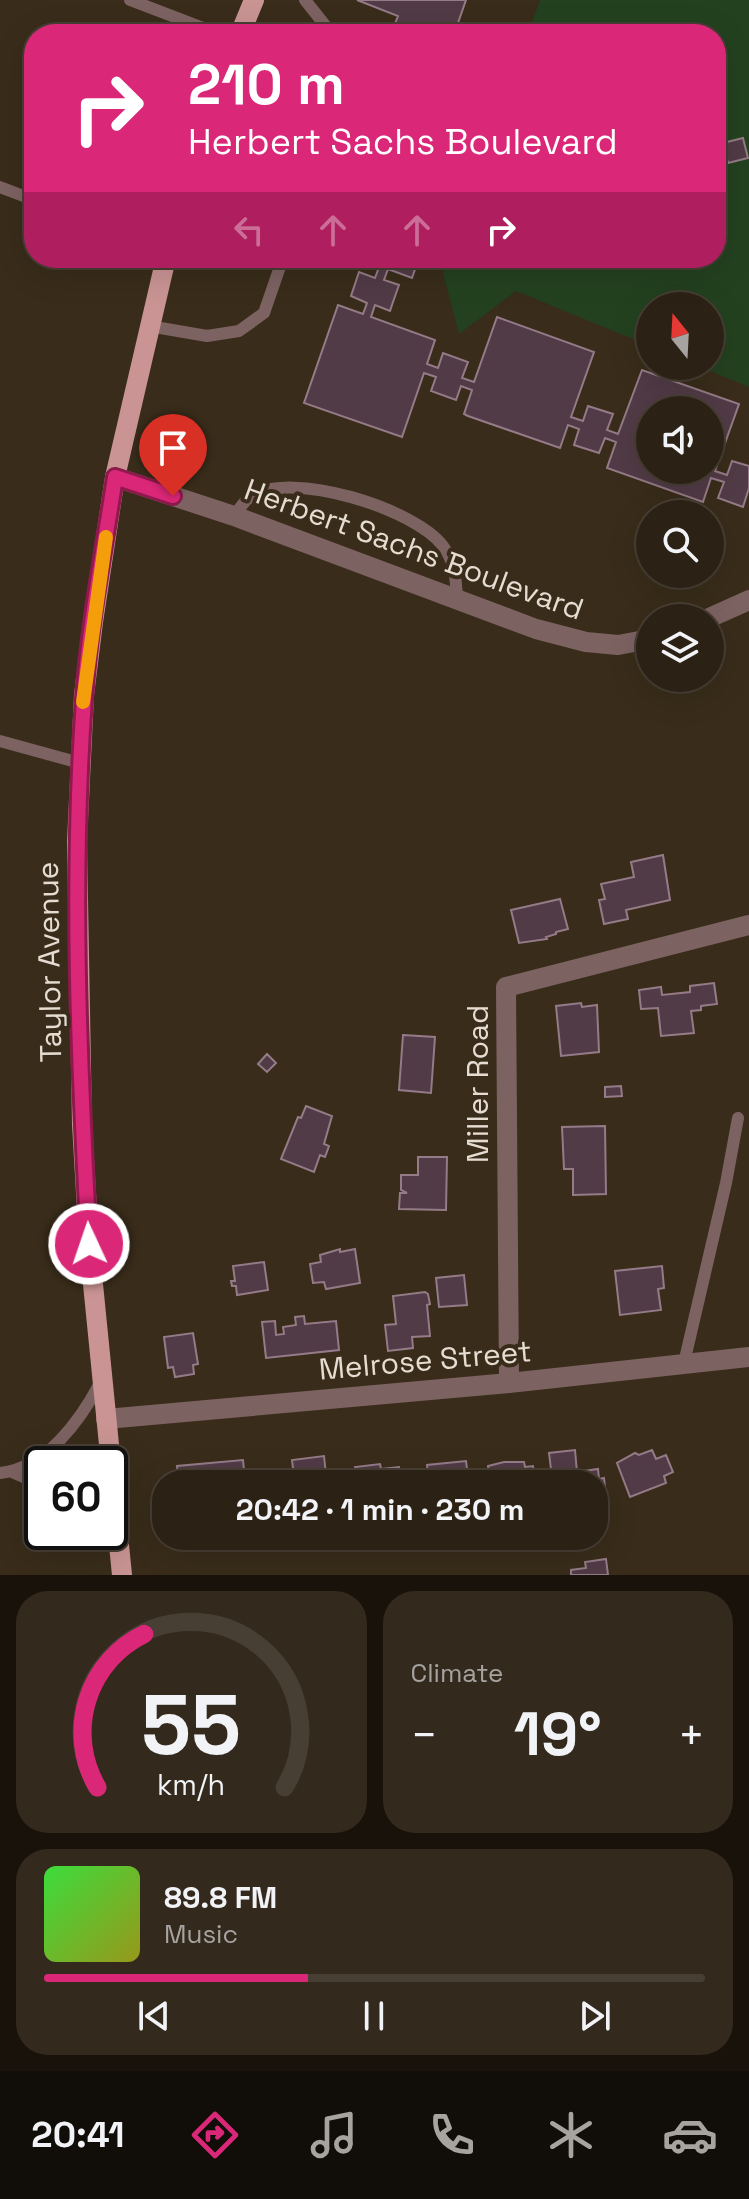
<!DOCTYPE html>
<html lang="en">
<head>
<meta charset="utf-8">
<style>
	:root { --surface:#2b2114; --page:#33291d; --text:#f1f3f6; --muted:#a6a3a0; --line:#473e34; --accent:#db2777 }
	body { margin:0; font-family:"Space Grotesk",sans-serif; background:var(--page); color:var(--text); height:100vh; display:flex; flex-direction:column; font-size:30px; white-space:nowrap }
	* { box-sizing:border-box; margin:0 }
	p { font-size:26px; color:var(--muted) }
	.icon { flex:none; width:44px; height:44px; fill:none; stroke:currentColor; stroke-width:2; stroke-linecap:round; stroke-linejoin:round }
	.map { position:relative; height:1575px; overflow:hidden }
	.sheet { display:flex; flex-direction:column; gap:16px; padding:16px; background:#18120b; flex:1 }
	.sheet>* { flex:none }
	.hud { position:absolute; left:24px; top:24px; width:702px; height:244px; border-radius:32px; box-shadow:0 8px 32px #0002,0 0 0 2px var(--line); background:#db2777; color:#fff; overflow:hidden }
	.needle { width:52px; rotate:342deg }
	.tools { position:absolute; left:636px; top:292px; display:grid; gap:16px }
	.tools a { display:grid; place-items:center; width:88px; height:88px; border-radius:50%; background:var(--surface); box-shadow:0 8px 32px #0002,0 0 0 2px var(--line); font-size:40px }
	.speed { position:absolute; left:24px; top:1446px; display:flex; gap:16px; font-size:40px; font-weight:700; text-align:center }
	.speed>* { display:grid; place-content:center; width:104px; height:104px; border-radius:50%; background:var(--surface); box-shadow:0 8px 32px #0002,0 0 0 2px var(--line); line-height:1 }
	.speed .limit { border:4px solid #111; border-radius:12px; background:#fff; color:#111 }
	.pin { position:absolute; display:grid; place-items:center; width:68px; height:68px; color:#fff; margin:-82px -34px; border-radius:50% 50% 50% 0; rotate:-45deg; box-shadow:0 0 8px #0007 }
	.pin .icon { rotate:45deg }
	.me { position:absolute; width:88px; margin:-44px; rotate:357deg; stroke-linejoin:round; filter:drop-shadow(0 0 6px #0008) }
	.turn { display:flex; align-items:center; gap:28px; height:168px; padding:0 32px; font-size:36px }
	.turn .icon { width:104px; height:104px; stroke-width:2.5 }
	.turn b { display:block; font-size:56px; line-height:68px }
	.lanes { display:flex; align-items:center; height:76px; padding:0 32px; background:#0003; justify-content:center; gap:40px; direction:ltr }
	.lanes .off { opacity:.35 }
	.big { font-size:60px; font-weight:800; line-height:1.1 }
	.sheet .tile { flex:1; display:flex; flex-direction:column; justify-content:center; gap:12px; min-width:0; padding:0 28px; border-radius:32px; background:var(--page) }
	.sheet .dial { align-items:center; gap:0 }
	.dial svg { height:208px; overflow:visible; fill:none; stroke:var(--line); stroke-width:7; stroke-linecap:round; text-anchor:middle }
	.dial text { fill:var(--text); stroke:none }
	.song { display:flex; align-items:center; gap:24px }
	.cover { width:96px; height:96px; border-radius:12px; background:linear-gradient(135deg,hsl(120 70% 55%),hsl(60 70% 35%)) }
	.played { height:8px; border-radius:4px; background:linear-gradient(90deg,var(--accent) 40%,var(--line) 40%) }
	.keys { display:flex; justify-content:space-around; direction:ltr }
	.heat { display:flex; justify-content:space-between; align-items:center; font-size:44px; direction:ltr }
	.sheet .tiles { flex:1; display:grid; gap:16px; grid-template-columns:1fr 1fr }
	.tile:last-child { grid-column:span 2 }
	.trip { position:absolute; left:152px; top:1470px; width:456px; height:80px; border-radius:32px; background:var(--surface); box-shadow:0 8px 32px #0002,0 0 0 2px var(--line); font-weight:800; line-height:80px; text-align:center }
	.tabs { display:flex; height:128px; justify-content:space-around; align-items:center; background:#110d08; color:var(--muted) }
	.tabs .icon { width:56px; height:56px }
	.tabs .current { color:var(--accent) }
	.tabs b { font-size:36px; color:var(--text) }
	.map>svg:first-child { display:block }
	.green { fill:#23411f }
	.building { fill:#513b46; stroke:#947b87; stroke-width:2; fill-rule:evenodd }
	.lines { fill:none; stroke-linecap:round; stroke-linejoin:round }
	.lane { stroke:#7d6262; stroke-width:12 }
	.street { stroke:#7d6262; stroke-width:20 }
	.primary { stroke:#ca9494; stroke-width:20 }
	.route-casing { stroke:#8e194d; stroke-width:20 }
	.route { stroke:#db2777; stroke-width:14 }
	.slow { stroke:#f59e0b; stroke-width:14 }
	.labels { text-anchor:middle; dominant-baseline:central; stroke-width:8; stroke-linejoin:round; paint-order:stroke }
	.street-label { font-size:30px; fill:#e5dcd2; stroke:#392c1a }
</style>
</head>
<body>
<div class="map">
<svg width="749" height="1575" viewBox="0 0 749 1575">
	<rect width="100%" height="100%" fill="#392c1a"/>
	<path class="green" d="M540,0H749V387L698,366H710V306H650V346L516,291L459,334L443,273L448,258H716V34H528Z"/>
	<path class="building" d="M357,0H466L458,23L490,34H391L398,16Z
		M743,138L748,158L728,163L723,143Z
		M355,258H419L412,278L388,269L384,280L399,285L393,302L390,311L375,305L371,317L435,340L427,364L438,368L443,353L468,362L462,378L474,382L497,317L594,352L571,417L583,421L588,406L613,414L607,430L618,434L642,370L739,404L715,471L727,475L732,461L749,466V488L743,507L718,498L724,482L711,478L703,502L607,468L616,442L605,438L599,453L574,445L579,429L568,425L560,448L468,416L464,414L472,390L461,386L456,400L431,391L436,377L424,373L402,437L304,403L338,305L363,314L367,303L351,296L359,272L375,278L379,267ZM650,410H710V470H650Z
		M663,855L670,900L626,910L628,919L604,924L599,900L605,899L601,884L634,877L631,862Z
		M560,899L568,929L556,932V934L546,937L547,939L519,943L511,910Z
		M714,983L717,1004L701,1006V1010L691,1011L694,1033L661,1036L658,1008L641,1009L639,990L661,987L662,995L690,992V986Z
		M581,1003L582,1007L597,1005L599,1052L561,1056L556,1006Z
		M403,1035L435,1037L431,1093L399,1090Z
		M267,1054L276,1063L267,1072L258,1064Z
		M621,1086L622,1096L605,1097V1087Z
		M306,1106L332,1116L324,1144L329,1146L325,1157L320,1155L314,1172L281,1159L298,1117L301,1118Z
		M605,1126L606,1194L573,1195V1169H564L562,1127Z
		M418,1157H447L446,1210L399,1209L400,1193H407L401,1190V1175H418Z
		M340,1249V1252L355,1249L360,1283L326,1289L324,1282L313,1283L310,1264L321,1262L320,1255Z
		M264,1262L268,1290L237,1295L236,1286H232L231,1281H235L233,1266Z
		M662,1266L664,1288L658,1289L661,1310L620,1315L615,1271Z
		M464,1275L467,1305L439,1307L436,1278Z
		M425,1292L428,1294L430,1304L427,1305L430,1336L412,1337L413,1348L388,1351L385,1325L396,1324L393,1296Z
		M304,1316L305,1324L336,1321L339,1350L266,1358L262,1322L275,1321L276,1335L284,1334L283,1327L296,1325L295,1317Z
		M193,1333L198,1364L193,1365L194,1374L175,1377L173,1367L168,1368L164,1337Z
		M575,1450L577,1472L598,1469L599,1479L604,1478L605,1487L600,1488L601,1498L594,1499V1484H556L555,1477H552L549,1453Z
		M652,1450L656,1459L666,1455L673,1472L664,1476L666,1483L630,1497L617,1463L635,1453L639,1455Z
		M324,1456L327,1484H295L292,1460Z
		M243,1460L245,1481L236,1484H179L177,1466Z
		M466,1461L469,1484H429L427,1465Z
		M504,1462H524L525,1467L533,1466L535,1484H490L488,1466Z
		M380,1464L381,1469L399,1467L401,1484H357L355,1467Z
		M606,1559L608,1575H571V1570L586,1568L585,1562Z"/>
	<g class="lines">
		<path class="lane" d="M130,0L219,34
			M305,0L332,34
			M0,187L34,200
			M149,326L207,336L239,331L264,313L283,258
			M234,516C238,511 244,501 250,497C291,469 415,509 443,546C455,562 456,579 457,599
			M0,741L80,763
			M684,1363L726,1183L738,1118
			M12,1472L42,1485
			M0,1473C46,1468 80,1421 100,1383
			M101,1532L119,1548"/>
		<path class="street" d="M115,477L234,516L536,629L586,642L618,645L650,639
			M709,618L749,600
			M509,1383L506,987L749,925
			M106,1419L509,1383L749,1357"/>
		<path class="primary" d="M240,34L254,0
			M122,1575L89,1244L82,1124L77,842L84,695L93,622L115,477L166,258"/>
	</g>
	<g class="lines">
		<defs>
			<path id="route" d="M89,1244C79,1063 71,881 84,699C89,625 104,550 115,477L173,496"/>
		</defs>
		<use href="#route" class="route-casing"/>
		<use href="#route" class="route"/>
		<path class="slow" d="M83,702L106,537"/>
	</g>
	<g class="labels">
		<g class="street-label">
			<text transform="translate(414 549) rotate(20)">Herbert Sachs Boulevard</text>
			<text transform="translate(49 962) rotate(-91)">Taylor Avenue</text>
			<text transform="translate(477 1084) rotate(-90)">Miller Road</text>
			<text transform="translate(425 1360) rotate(-5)">Melrose Street</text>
		</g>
	</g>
</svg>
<div class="tools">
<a><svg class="needle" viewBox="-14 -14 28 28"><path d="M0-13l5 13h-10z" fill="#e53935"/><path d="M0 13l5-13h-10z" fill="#a6a3a0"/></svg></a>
<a><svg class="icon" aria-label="sound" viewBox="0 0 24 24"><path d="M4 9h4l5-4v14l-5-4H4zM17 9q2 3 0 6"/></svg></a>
<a><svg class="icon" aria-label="search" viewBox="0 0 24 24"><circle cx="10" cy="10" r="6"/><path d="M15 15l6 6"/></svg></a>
<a><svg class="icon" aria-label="layers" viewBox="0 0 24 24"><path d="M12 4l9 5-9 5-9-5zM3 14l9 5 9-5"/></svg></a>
</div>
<div class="speed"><div class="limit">60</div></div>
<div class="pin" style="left:173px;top:496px;background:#d93025"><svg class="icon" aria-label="arrive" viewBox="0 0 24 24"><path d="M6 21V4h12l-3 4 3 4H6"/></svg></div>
<svg class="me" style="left:89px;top:1244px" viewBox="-20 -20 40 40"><circle r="17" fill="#db2777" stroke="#fff" stroke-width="3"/><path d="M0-11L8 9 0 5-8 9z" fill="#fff"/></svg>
<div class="trip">20:42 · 1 min · 230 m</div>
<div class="hud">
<div class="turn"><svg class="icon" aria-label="right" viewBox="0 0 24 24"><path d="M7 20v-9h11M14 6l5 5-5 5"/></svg><div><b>210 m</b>Herbert Sachs Boulevard</div></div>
<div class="lanes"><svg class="icon off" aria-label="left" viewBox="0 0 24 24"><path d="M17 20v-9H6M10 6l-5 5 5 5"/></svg><svg class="icon off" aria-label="ahead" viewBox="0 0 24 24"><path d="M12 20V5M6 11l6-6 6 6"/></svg><svg class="icon off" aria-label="ahead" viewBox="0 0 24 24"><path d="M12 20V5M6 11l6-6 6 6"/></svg><svg class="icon" aria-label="right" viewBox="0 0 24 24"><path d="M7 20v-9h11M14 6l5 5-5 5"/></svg></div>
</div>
</div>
<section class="sheet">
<div class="tiles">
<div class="tile dial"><svg viewBox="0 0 100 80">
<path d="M14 69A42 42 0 1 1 86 69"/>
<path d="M14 69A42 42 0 0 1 32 10" stroke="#db2777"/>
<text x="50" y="56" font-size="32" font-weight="700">55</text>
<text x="50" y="72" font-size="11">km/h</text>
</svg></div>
<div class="tile"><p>Climate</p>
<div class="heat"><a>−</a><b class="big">19°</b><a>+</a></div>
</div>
<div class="tile">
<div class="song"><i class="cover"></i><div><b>89.8 FM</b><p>Music</p></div></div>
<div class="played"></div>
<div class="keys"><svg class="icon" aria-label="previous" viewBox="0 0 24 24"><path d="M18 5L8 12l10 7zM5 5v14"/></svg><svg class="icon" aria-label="pause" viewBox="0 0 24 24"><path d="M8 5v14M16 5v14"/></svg><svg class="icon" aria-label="next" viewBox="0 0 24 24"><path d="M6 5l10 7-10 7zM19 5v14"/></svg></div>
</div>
</div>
</section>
<nav class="tabs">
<b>20:41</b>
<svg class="icon current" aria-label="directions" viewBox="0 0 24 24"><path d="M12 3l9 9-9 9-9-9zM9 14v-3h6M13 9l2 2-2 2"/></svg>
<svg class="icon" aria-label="music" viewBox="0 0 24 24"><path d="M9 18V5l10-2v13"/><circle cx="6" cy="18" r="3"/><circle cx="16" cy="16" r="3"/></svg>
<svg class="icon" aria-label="phone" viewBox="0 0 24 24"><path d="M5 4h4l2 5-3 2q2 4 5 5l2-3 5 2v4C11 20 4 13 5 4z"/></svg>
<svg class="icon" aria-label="climate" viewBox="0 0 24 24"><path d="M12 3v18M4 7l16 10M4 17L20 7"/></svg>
<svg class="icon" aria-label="car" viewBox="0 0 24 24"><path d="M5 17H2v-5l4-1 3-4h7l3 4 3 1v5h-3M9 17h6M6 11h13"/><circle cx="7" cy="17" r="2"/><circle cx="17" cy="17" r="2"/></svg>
</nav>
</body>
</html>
